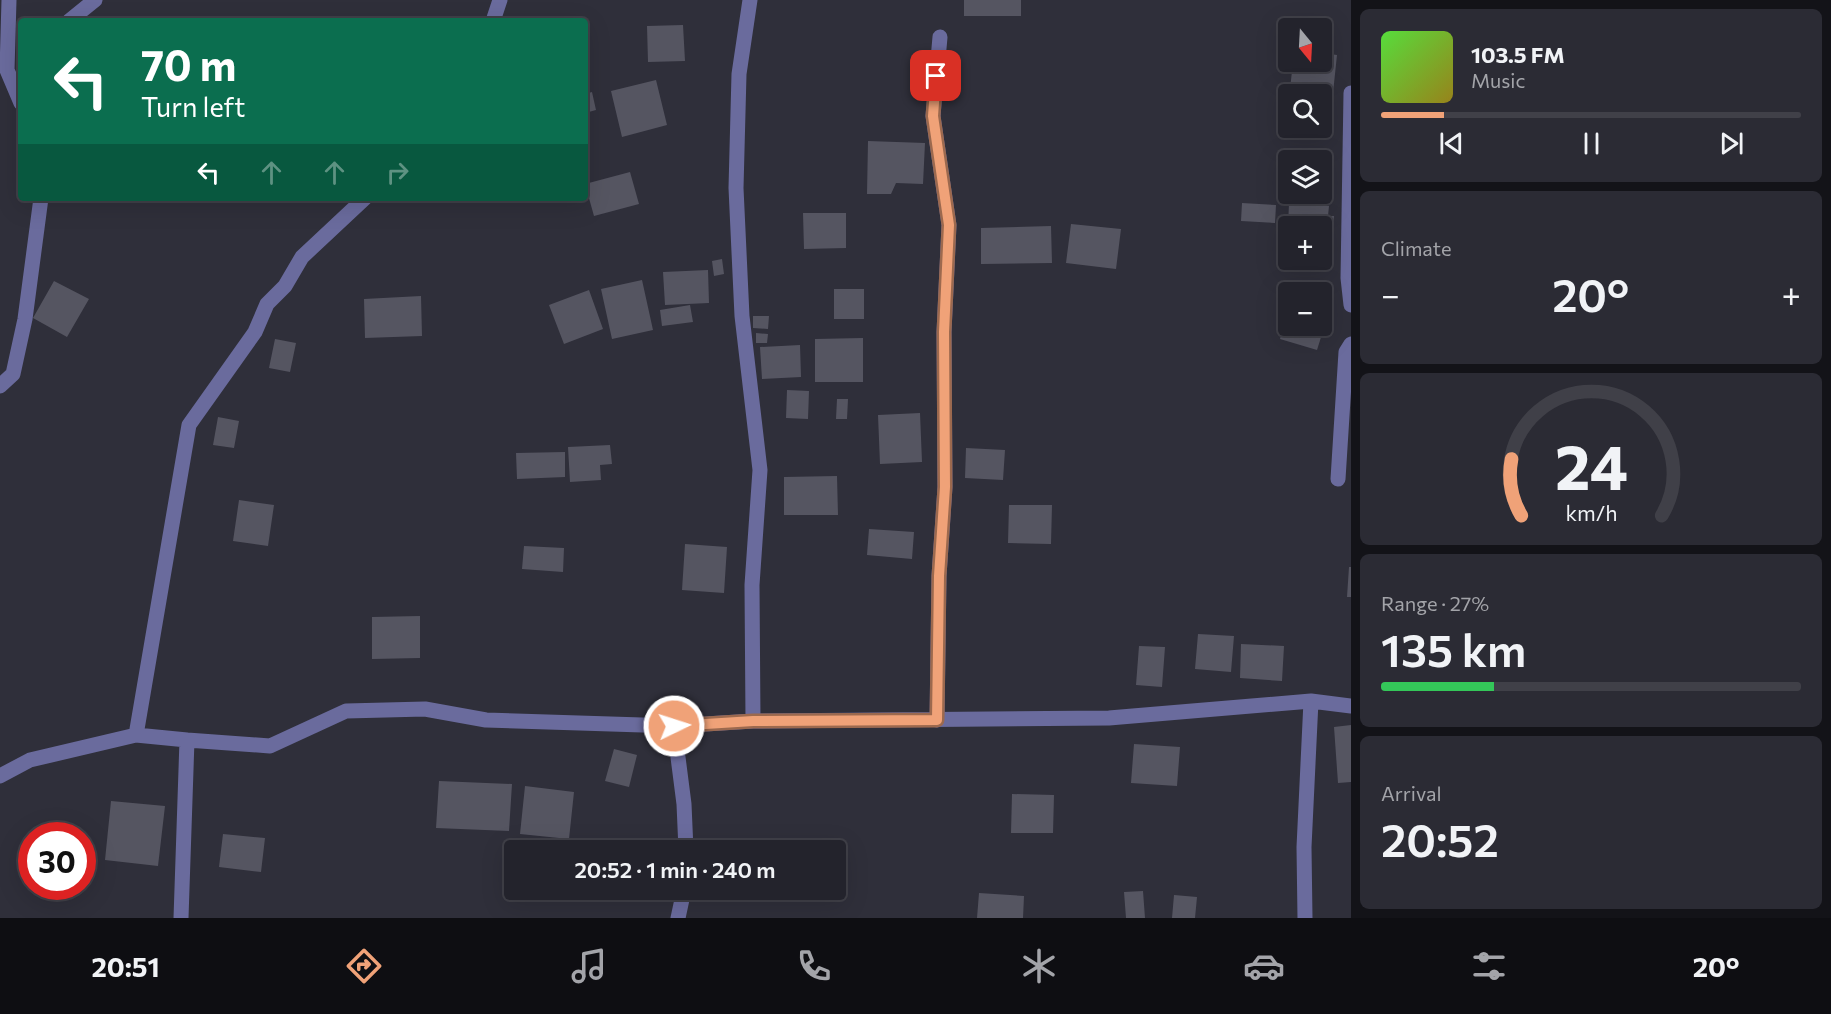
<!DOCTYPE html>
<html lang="en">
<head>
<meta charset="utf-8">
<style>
	:root { --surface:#23232c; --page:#2b2b34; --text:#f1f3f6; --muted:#a3a4a9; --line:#404048; --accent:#f0a278 }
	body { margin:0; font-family:Commissioner,sans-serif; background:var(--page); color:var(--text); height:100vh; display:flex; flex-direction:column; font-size:22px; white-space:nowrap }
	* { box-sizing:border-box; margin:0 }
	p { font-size:20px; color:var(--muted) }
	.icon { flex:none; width:33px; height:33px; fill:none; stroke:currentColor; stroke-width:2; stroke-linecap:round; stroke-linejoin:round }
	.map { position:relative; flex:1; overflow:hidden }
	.sheet { display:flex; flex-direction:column; gap:9px; padding:9px; background:#131318; width:480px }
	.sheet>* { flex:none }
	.guide { position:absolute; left:18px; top:18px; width:570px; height:183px; border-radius:6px; box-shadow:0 6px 24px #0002,0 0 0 2px var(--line); background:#0b6e4f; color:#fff; overflow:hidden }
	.needle { width:39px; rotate:162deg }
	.fabs { position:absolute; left:1278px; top:18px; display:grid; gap:12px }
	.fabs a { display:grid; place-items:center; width:54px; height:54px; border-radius:6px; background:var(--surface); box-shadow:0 6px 24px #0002,0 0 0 2px var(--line); font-size:30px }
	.speed { position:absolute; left:18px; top:822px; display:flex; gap:12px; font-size:30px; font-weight:700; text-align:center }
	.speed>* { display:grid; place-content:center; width:78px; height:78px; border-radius:50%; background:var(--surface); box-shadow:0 6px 24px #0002,0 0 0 2px var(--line); line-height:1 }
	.speed .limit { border:9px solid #d22; background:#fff; color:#111 }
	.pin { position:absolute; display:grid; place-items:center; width:51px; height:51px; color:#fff; margin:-26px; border-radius:12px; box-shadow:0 3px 9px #0006 }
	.me { position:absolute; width:66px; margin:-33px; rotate:86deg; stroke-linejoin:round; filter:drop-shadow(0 0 4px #0008) }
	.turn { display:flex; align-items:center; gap:21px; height:126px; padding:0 24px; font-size:27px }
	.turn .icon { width:78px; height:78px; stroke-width:2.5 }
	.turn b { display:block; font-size:42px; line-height:51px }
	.lanes { display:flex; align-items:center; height:57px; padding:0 24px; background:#0003; justify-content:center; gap:30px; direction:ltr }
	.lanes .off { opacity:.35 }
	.big { font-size:45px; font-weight:600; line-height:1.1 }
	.sheet .tile { flex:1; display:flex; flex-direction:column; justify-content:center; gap:9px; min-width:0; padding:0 21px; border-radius:9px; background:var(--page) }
	.sheet .dial { align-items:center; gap:0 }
	.dial svg { height:156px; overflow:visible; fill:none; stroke:var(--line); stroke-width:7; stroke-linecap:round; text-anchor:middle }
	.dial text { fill:var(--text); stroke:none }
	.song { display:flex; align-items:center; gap:18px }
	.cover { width:72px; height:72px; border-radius:9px; background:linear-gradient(135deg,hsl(110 70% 55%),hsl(50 70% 35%)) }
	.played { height:6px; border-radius:3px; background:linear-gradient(90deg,var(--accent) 15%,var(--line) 15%) }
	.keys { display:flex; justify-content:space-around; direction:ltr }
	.heat { display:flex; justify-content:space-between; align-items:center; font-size:33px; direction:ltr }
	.charge { height:9px; border-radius:4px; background:linear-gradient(90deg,#34c759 27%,var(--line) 0) }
	.trip { position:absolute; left:504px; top:840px; width:342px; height:60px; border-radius:6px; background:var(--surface); box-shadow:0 6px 24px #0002,0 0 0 2px var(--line); font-weight:600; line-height:60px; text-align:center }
	.menu { display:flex; height:96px; justify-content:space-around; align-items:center; background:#0e0e12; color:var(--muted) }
	.menu .icon { width:42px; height:42px }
	.menu .active { color:var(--accent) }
	.menu b { font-size:27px; color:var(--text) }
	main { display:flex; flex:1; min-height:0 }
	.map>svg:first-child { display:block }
	.building { fill:#555561 }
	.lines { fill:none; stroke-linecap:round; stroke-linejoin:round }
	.street { stroke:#6a6b9d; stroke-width:15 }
	.route-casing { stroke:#9c694e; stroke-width:15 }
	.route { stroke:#f0a278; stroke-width:10 }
</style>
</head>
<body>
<main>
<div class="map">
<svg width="1351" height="918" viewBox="0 0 1351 918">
	<rect width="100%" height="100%" fill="#2f2f3a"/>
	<path class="building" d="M964,0H1021V16H964Z
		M683,25L685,61L648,62L647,26Z
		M1322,53L1337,55L1333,93L1290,89L1293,62H1322Z
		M656,80L667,125L622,137L611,91Z
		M592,92L596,110L585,113V94Z
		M868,141L925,143L923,184L896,183L891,194H867Z
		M630,172L639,204L594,216L585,184Z
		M1242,203L1276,205L1275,223L1241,221Z
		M1289,203L1329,206L1328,216H1334L1332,234L1328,233L1327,246H1322V226H1288Z
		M803,213H846V248L804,249Z
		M1071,224L1121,229L1116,269L1066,263Z
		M1051,226L1052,263L981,264V228Z
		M722,259L724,274L714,276L712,261Z
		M708,270L709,303L665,305L663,272Z
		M642,280L653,330L612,339L601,289Z
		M54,281L89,299L67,337L33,318Z
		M834,289H864V319H834Z
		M589,290L603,329L564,344L549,305Z
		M421,296L422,336L365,338L364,299Z
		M690,305L693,322L662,326L660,310Z
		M1288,315V326H1322V316L1327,318L1317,350L1280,339Z
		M753,316H769L768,329L753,328Z
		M756,333L768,334L767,343H756Z
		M863,338V382H815V339Z
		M275,339L296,343L290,372L269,368Z
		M800,345L801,377L762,379L760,347Z
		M787,390L809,391L808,419L786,418Z
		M837,399H848L847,419H836Z
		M920,413L922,462L880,464L878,415Z
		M218,417L239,421L234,448L213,445Z
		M610,445L612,464L600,465L601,480L570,482L568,447Z
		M966,448L1005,450L1003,480L965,478Z
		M565,452V477L517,479L516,453Z
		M837,476L838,515H784V477Z
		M239,500L274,505L268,546L233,541Z
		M1009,505H1052L1051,544L1008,543Z
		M869,529L914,532L912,559L867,555Z
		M685,544L727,547L724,593L682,590Z
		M524,546L564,548L563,572L522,569Z
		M1349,567H1351V597H1347Z
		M420,616V658L372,659V617Z
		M1198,634L1234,636L1231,672L1195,669Z
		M1241,644L1284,646L1282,681L1240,678Z
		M1139,646L1165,647L1162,687L1136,685Z
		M1351,725V782L1338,783L1334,727Z
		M1134,744L1180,747L1177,786L1131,783Z
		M614,749L637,755L629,787L605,781Z
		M439,781L512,784L509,831L436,828Z
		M525,786L574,792L569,839L520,834Z
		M1012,794L1054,795L1053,833H1011Z
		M111,801L165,806L158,866L105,860Z
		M223,834L265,838L261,872L219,867Z
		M1143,891L1145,918H1126L1124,892Z
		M979,893L1024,896L1023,918H977Z
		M1174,895L1197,897L1195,918H1172Z"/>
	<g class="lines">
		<path class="street" d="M9,0L7,70L21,103
			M750,0L739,74L736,188L742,316L760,470L752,585L753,721
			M69,21L95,0
			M493,21L500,0
			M1348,278L1351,93
			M1351,278H1348L1351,305
			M0,386L13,374L25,319L41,198
			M1338,479L1346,352L1351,344
			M937,720L939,576L945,487L944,332L949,225L933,116L940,37
			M674,726L684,804L686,850
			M187,740L270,746L346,711L425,709L486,720L674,726L753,721L1109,718L1311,701L1351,706
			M0,776L30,760L136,735
			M181,918L187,740L136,735L189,425L255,332L267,304L285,286L302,257L365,198
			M678,918L684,890
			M1305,918L1304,847L1311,701"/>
	</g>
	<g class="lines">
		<defs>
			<path id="route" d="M674,726L753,721L937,720L939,576L945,487L944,332L949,225L933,116L936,76"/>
		</defs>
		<use href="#route" class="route-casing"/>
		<use href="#route" class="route"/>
	</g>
</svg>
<div class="fabs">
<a><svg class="needle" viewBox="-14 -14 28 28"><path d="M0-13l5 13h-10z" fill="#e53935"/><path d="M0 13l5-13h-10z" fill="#a3a4a9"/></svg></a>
<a><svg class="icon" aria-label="search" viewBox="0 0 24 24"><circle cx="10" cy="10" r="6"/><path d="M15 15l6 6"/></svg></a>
<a><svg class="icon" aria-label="layers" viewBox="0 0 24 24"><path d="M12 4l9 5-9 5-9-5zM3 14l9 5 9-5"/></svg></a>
<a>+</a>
<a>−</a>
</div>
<div class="speed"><div class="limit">30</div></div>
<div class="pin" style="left:936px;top:76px;background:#d93025"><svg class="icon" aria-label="arrive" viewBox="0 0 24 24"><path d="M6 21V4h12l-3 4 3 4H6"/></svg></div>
<svg class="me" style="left:674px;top:726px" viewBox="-20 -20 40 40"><circle r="17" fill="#f0a278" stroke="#fff" stroke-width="3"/><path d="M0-11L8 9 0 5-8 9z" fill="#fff"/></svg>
<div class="trip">20:52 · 1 min · 240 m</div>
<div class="guide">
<div class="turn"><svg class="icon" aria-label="left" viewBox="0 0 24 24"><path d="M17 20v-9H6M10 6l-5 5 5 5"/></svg><div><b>70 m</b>Turn left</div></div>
<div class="lanes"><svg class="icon" aria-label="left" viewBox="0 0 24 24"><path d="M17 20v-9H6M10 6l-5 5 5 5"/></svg><svg class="icon off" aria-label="ahead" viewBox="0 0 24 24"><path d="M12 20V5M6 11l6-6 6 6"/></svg><svg class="icon off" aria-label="ahead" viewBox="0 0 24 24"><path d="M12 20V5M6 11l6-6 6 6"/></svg><svg class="icon off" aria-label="right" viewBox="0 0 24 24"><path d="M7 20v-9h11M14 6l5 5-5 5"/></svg></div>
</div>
</div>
<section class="sheet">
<div class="tile">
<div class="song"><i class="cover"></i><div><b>103.5 FM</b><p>Music</p></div></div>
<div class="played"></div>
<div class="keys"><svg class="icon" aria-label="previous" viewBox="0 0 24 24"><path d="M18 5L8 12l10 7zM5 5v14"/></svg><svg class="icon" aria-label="pause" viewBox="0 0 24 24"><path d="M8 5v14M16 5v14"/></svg><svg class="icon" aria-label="next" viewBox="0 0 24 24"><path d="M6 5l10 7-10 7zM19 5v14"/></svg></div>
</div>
<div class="tile"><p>Climate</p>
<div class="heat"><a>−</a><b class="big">20°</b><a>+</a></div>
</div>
<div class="tile dial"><svg viewBox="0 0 100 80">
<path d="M14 69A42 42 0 1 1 86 69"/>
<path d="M14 69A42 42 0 0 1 9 40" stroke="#f0a278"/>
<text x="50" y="56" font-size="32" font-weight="700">24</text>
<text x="50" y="72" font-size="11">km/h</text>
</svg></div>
<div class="tile"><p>Range · 27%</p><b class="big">135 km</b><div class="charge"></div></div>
<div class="tile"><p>Arrival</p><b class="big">20:52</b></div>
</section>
</main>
<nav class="menu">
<b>20:51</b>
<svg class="icon active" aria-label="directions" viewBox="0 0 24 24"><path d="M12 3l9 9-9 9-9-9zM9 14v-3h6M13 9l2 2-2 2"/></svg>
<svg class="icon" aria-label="music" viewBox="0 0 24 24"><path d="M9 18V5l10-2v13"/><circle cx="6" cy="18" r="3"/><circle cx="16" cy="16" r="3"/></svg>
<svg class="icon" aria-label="phone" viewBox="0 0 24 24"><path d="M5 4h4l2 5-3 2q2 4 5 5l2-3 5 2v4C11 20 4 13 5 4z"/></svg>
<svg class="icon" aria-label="climate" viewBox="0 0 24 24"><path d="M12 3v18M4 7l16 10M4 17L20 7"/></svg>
<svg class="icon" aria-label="car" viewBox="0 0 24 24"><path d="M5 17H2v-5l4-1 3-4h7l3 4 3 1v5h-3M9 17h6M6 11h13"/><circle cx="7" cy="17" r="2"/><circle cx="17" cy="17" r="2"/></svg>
<svg class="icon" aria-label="filters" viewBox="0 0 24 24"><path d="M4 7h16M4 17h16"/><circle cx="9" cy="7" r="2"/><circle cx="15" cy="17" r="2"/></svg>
<b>20°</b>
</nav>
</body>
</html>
